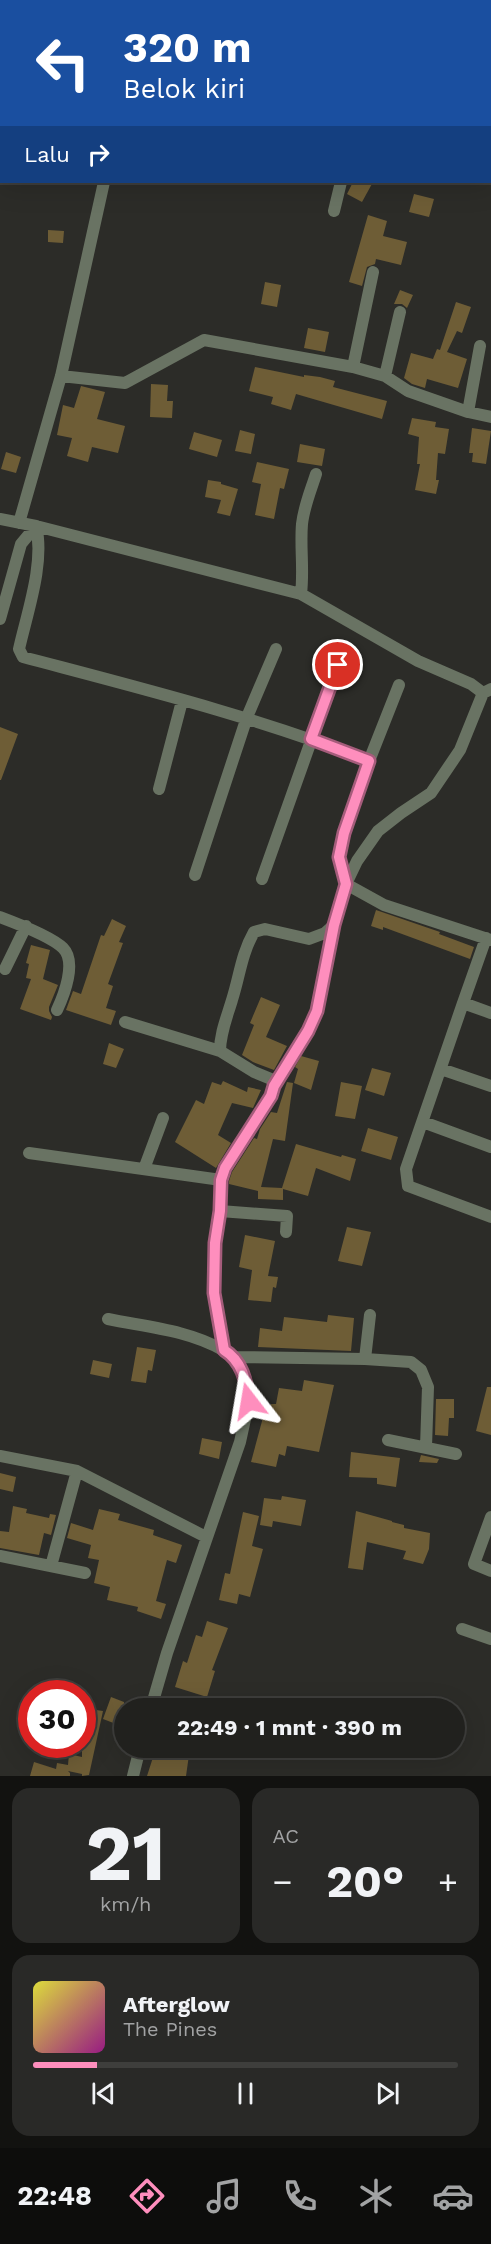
<!DOCTYPE html>
<html lang="id">
<head>
<meta charset="utf-8">
<style>
	:root { --surface:#21211e; --page:#292927; --text:#f1f3f6; --muted:#a2a3a4; --line:#3e3e3c; --accent:#fe8ebd }
	body { margin:0; font-family:"Work Sans",sans-serif; background:var(--page); color:var(--text); height:100vh; display:flex; flex-direction:column; font-size:22px; white-space:nowrap }
	* { box-sizing:border-box; margin:0 }
	p { font-size:20px; color:var(--muted) }
	.icon { flex:none; width:33px; height:33px; fill:none; stroke:currentColor; stroke-width:2; stroke-linecap:round; stroke-linejoin:round }
	.map { position:relative; height:1776px; overflow:hidden }
	.details { display:flex; flex-direction:column; gap:12px; padding:12px; background:#121210; flex:1 }
	.details>* { flex:none }
	.hud { position:absolute; left:0px; top:0px; width:492px; height:183px; box-shadow:0 6px 24px #0002,0 0 0 2px var(--line); background:#1a4fa0; color:#fff; overflow:hidden }
	.speed { position:absolute; left:18px; top:1680px; display:flex; gap:12px; font-size:30px; font-weight:700; text-align:center }
	.speed>* { display:grid; place-content:center; width:78px; height:78px; border-radius:50%; background:var(--surface); box-shadow:0 6px 24px #0002,0 0 0 2px var(--line); line-height:1 }
	.speed .limit { border:9px solid #d22; background:#fff; color:#111 }
	.pin { position:absolute; display:grid; place-items:center; width:51px; height:51px; color:#fff; margin:-26px; border:3px solid #fff; border-radius:50%; box-shadow:0 2px 6px #0007 }
	.me { position:absolute; width:66px; margin:-33px; rotate:346deg; stroke-linejoin:round; filter:drop-shadow(0 0 4px #0008) }
	.turn { display:flex; align-items:center; gap:21px; height:126px; padding:0 24px; font-size:27px }
	.turn .icon { width:78px; height:78px; stroke-width:2.5 }
	.turn b { display:block; font-size:42px; line-height:51px }
	.then { display:flex; align-items:center; height:57px; padding:0 24px; background:#0003; gap:12px; font-size:22px }
	.big { font-size:45px; font-weight:700; line-height:1.1 }
	.details .tile { flex:1; display:flex; flex-direction:column; justify-content:center; gap:9px; min-width:0; padding:0 21px; border-radius:18px; background:var(--page) }
	.details .dial { align-items:center; gap:0 }
	.dial b { font-size:78px; line-height:1 }
	.song { display:flex; align-items:center; gap:18px }
	.cover { width:72px; height:72px; border-radius:9px; background:linear-gradient(135deg,hsl(60 70% 55%),hsl(310 70% 35%)) }
	.played { height:6px; border-radius:3px; background:linear-gradient(90deg,var(--accent) 15%,var(--line) 15%) }
	.keys { display:flex; justify-content:space-around; direction:ltr }
	.heat { display:flex; justify-content:space-between; align-items:center; font-size:33px; direction:ltr }
	.details .tiles { flex:1; display:grid; gap:12px; grid-template-columns:1fr 1fr }
	.tile:last-child { grid-column:span 2 }
	.trip { position:absolute; left:114px; top:1698px; width:351px; height:60px; border-radius:30px; background:var(--surface); box-shadow:0 6px 24px #0002,0 0 0 2px var(--line); font-weight:700; line-height:60px; text-align:center }
	.tabs { display:flex; height:96px; justify-content:space-around; align-items:center; background:#0d0d0c; color:var(--muted) }
	.tabs .icon { width:42px; height:42px }
	.tabs .on { color:var(--accent) }
	.tabs b { font-size:27px; color:var(--text) }
	.map>svg:first-child { display:block }
	.building { fill:#6e5d36 }
	.lines { fill:none; stroke-linecap:round; stroke-linejoin:round }
	.street { stroke:#697363; stroke-width:12 }
	.route-casing { stroke:#a55c7b; stroke-width:15 }
	.route { stroke:#fe8ebd; stroke-width:10 }
</style>
</head>
<body>
<div class="map">
<svg width="491" height="1776" viewBox="0 0 491 1776">
	<rect width="100%" height="100%" fill="#2c2c28"/>
	<path class="building" d="M353,182H373L362,202L347,194Z
		M414,194L434,199L429,217L409,212Z
		M368,215L387,221L383,236L407,242L401,265L376,259L375,264L367,267L362,286L349,282Z
		M48,230L64,231L63,243L48,242Z
		M265,282L281,285L277,307L261,304Z
		M400,290L413,295L407,308L402,304H394Z
		M456,302L471,307L462,333L457,331L447,352L467,359L458,388L427,379L425,388L412,384L404,378L411,353L433,359L437,349L440,350Z
		M308,328L329,332L325,352L304,348Z
		M255,367L304,377V375L320,377L335,381L333,387L387,401L382,419L296,394L291,410L271,404L273,397L249,391Z
		M151,384L168,385L167,401H173L172,418L150,417Z
		M81,386L105,392L97,419L125,426L118,453L92,447L88,462L67,456L72,438L57,435L63,405L74,408Z
		M412,418L436,422L435,427L449,429L445,454L438,453L436,480H439L436,494L415,490L420,464H417L419,437L408,434Z
		M472,428L491,431L486,464L472,462L473,453H469Z
		M240,430L255,434L251,454L235,451Z
		M194,432L222,440L217,457L189,449Z
		M300,444L325,449L322,466L297,462Z
		M6,452L21,457L16,473L1,469Z
		M257,462L289,469L284,489L280,488L274,519L255,515L261,484L252,482Z
		M208,480L221,482V484L238,489L230,516L217,513L221,500L205,497Z
		M0,727L18,734L1,780H0Z
		M376,910L440,932L439,934L474,947L470,959L383,927V930L371,926Z
		M112,919L126,926L119,942L123,943L108,984L113,986L106,1008L116,1011L111,1025L66,1010L73,991L81,994L101,935L104,936Z
		M31,945L50,950L43,979L58,985L49,1007V1011L52,1017L51,1020L20,1009L31,979L26,978L29,964L26,963Z
		M261,997L280,1005L266,1037L287,1046L274,1070L253,1062L242,1055L254,1025L250,1023Z
		M109,1043L124,1049L116,1068L103,1064Z
		M301,1056L319,1061L311,1090L294,1083L298,1069L295,1067Z
		M372,1068L391,1073L384,1096L365,1090Z
		M223,1081L247,1092L248,1087L261,1090L253,1108L232,1103L218,1135L231,1143L216,1168L175,1142L196,1100L204,1104L212,1082L221,1085Z
		M287,1082L293,1083L285,1141L273,1139L261,1187L282,1188L296,1144L341,1157L342,1155L356,1159L350,1181L316,1168L308,1196L283,1189V1200L258,1199V1191L229,1184V1181L232,1172L254,1138L257,1139L260,1129L271,1112L277,1113Z
		M341,1082L362,1086L355,1119L335,1116Z
		M368,1128L398,1137L391,1160L361,1151Z
		M347,1227L371,1232L362,1266L338,1261Z
		M245,1235L275,1241L268,1276L278,1277L276,1288L273,1287L271,1302L248,1300L252,1270L239,1267Z
		M328,1315L354,1318L351,1351L258,1347L260,1328L282,1331L284,1317L327,1322Z
		M137,1347L156,1350L152,1371L148,1370L146,1383L131,1381Z
		M93,1360L112,1364L109,1378L90,1374Z
		M304,1380L334,1385L319,1452L287,1446L285,1456L279,1454L276,1467L251,1462L265,1410L270,1412L271,1404H276L279,1388L302,1391Z
		M487,1387H491V1435L476,1431Z
		M436,1399H454V1418H449L448,1436L435,1435Z
		M202,1438L222,1442L219,1459L199,1454Z
		M351,1452L400,1458L396,1487L377,1484V1478L349,1477Z
		M421,1455L439,1459L437,1463L419,1462Z
		M0,1473L16,1477L13,1492L0,1489Z
		M282,1496L306,1500L301,1526L273,1521L272,1527L260,1525L264,1498L281,1500Z
		M13,1506L27,1509L26,1513L49,1518L50,1514L56,1515L51,1535L44,1533L39,1555L0,1548V1531L9,1532Z
		M99,1509L120,1514L118,1520L154,1530L153,1535L182,1545L176,1563L167,1560L156,1601L166,1604L161,1619L137,1611L138,1607L107,1600L110,1587L94,1583L99,1560L88,1558L91,1545L67,1538L71,1523L93,1530Z
		M356,1511L392,1521V1522L404,1525V1528L430,1533L429,1549L423,1564L403,1559L406,1551L367,1542L363,1570L348,1568Z
		M243,1512L259,1516L252,1546L263,1549L250,1597L239,1594L237,1604L219,1600L225,1573L230,1574Z
		M207,1621L228,1628L212,1670L215,1671L207,1697L175,1687L183,1661L187,1663L196,1635L202,1637Z
		M111,1697L124,1702V1727L103,1719Z
		M82,1708L103,1711L89,1775L82,1776V1774L68,1771L70,1773V1776H30L34,1762L56,1769L57,1763L68,1765L69,1754L82,1757Z
		M156,1748H190L186,1776H147Z"/>
	<g class="lines">
		<path class="street" d="M282,0L285,2
			M129,2V0
			M490,88H491
			M0,96L2,97
			M334,211L341,182
			M353,367L373,272
			M61,376L125,383L204,340L353,367L385,376L408,391L468,412L491,417
			M385,376L400,312
			M468,412L480,346
			M0,519L36,526C45,563 27,613 19,649L23,657C140,688 257,717 369,761L344,833L339,857L346,884L384,905L491,940
			M19,523L61,376L104,182
			M301,594C304,570 300,547 302,524C304,506 311,490 316,474
			M0,619L21,544L36,526L301,594L418,661L471,684L483,693
			M369,761L399,685
			M159,789L182,701
			M195,875L247,717L276,649
			M262,879L338,665
			M0,917C16,923 51,936 63,948C77,962 64,995 57,1010
			M486,938L463,1003L491,1013
			M5,969L26,926
			M463,1003L406,1169L408,1186L491,1217
			M125,1022L220,1051
			M441,1069L491,1086
			M274,1086L307,1031L317,1011L334,925
			M423,1122L491,1147
			M29,1153L221,1180
			M144,1169L163,1118
			M220,1211L287,1216L286,1232
			M108,1319C147,1327 188,1330 223,1350
			M235,1357L365,1359L411,1362L421,1370L428,1387L426,1447
			M365,1359L370,1315
			M388,1440L456,1454
			M0,1456L77,1471L206,1537
			M491,1517L474,1564L491,1571
			M0,1556L85,1573
			M51,1566L77,1471
			M462,1629L491,1639
			M151,1708L167,1653L240,1442L249,1401L246,1379L235,1357L223,1350L214,1292L215,1243L220,1211L221,1180L225,1168L271,1096L274,1086L271,1079L254,1072L220,1051C220,1033 227,1017 232,1000C240,975 241,955 254,932L265,929L309,939L325,933L334,925L346,884L357,861L378,831L401,813L431,793L460,750L483,693L491,689
			M133,1776L140,1748"/>
	</g>
	<g class="lines">
		<defs>
			<path id="route" d="M249,1401C246,1380 242,1361 224,1350L214,1293L215,1243L220,1211L221,1180L225,1168L271,1096L274,1086L308,1031L317,1011L334,925L346,884L339,857L344,833L369,761L311,739L338,665"/>
		</defs>
		<use href="#route" class="route-casing"/>
		<use href="#route" class="route"/>
	</g>
</svg>
<div class="speed"><div class="limit">30</div></div>
<div class="pin" style="left:338px;top:665px;background:#d93025"><svg class="icon" aria-label="arrive" viewBox="0 0 24 24"><path d="M6 21V4h12l-3 4 3 4H6"/></svg></div>
<svg class="me" style="left:249px;top:1401px" viewBox="-20 -20 40 40"><path d="M0-17L14 15 0 8-14 15z" fill="#fe8ebd" stroke="#fff" stroke-width="4"/></svg>
<div class="trip">22:49 · 1 mnt · 390 m</div>
<div class="hud">
<div class="turn"><svg class="icon" aria-label="left" viewBox="0 0 24 24"><path d="M17 20v-9H6M10 6l-5 5 5 5"/></svg><div><b>320 m</b>Belok kiri</div></div>
<div class="then">Lalu<svg class="icon" aria-label="right" viewBox="0 0 24 24"><path d="M7 20v-9h11M14 6l5 5-5 5"/></svg></div>
</div>
</div>
<section class="details">
<div class="tiles">
<div class="tile dial"><b>21</b><p>km/h</p></div>
<div class="tile"><p>AC</p>
<div class="heat"><a>−</a><b class="big">20°</b><a>+</a></div>
</div>
<div class="tile">
<div class="song"><i class="cover"></i><div><b>Afterglow</b><p>The Pines</p></div></div>
<div class="played"></div>
<div class="keys"><svg class="icon" aria-label="previous" viewBox="0 0 24 24"><path d="M18 5L8 12l10 7zM5 5v14"/></svg><svg class="icon" aria-label="pause" viewBox="0 0 24 24"><path d="M8 5v14M16 5v14"/></svg><svg class="icon" aria-label="next" viewBox="0 0 24 24"><path d="M6 5l10 7-10 7zM19 5v14"/></svg></div>
</div>
</div>
</section>
<nav class="tabs">
<b>22:48</b>
<svg class="icon on" aria-label="directions" viewBox="0 0 24 24"><path d="M12 3l9 9-9 9-9-9zM9 14v-3h6M13 9l2 2-2 2"/></svg>
<svg class="icon" aria-label="music" viewBox="0 0 24 24"><path d="M9 18V5l10-2v13"/><circle cx="6" cy="18" r="3"/><circle cx="16" cy="16" r="3"/></svg>
<svg class="icon" aria-label="phone" viewBox="0 0 24 24"><path d="M5 4h4l2 5-3 2q2 4 5 5l2-3 5 2v4C11 20 4 13 5 4z"/></svg>
<svg class="icon" aria-label="climate" viewBox="0 0 24 24"><path d="M12 3v18M4 7l16 10M4 17L20 7"/></svg>
<svg class="icon" aria-label="car" viewBox="0 0 24 24"><path d="M5 17H2v-5l4-1 3-4h7l3 4 3 1v5h-3M9 17h6M6 11h13"/><circle cx="7" cy="17" r="2"/><circle cx="17" cy="17" r="2"/></svg>
</nav>
</body>
</html>
